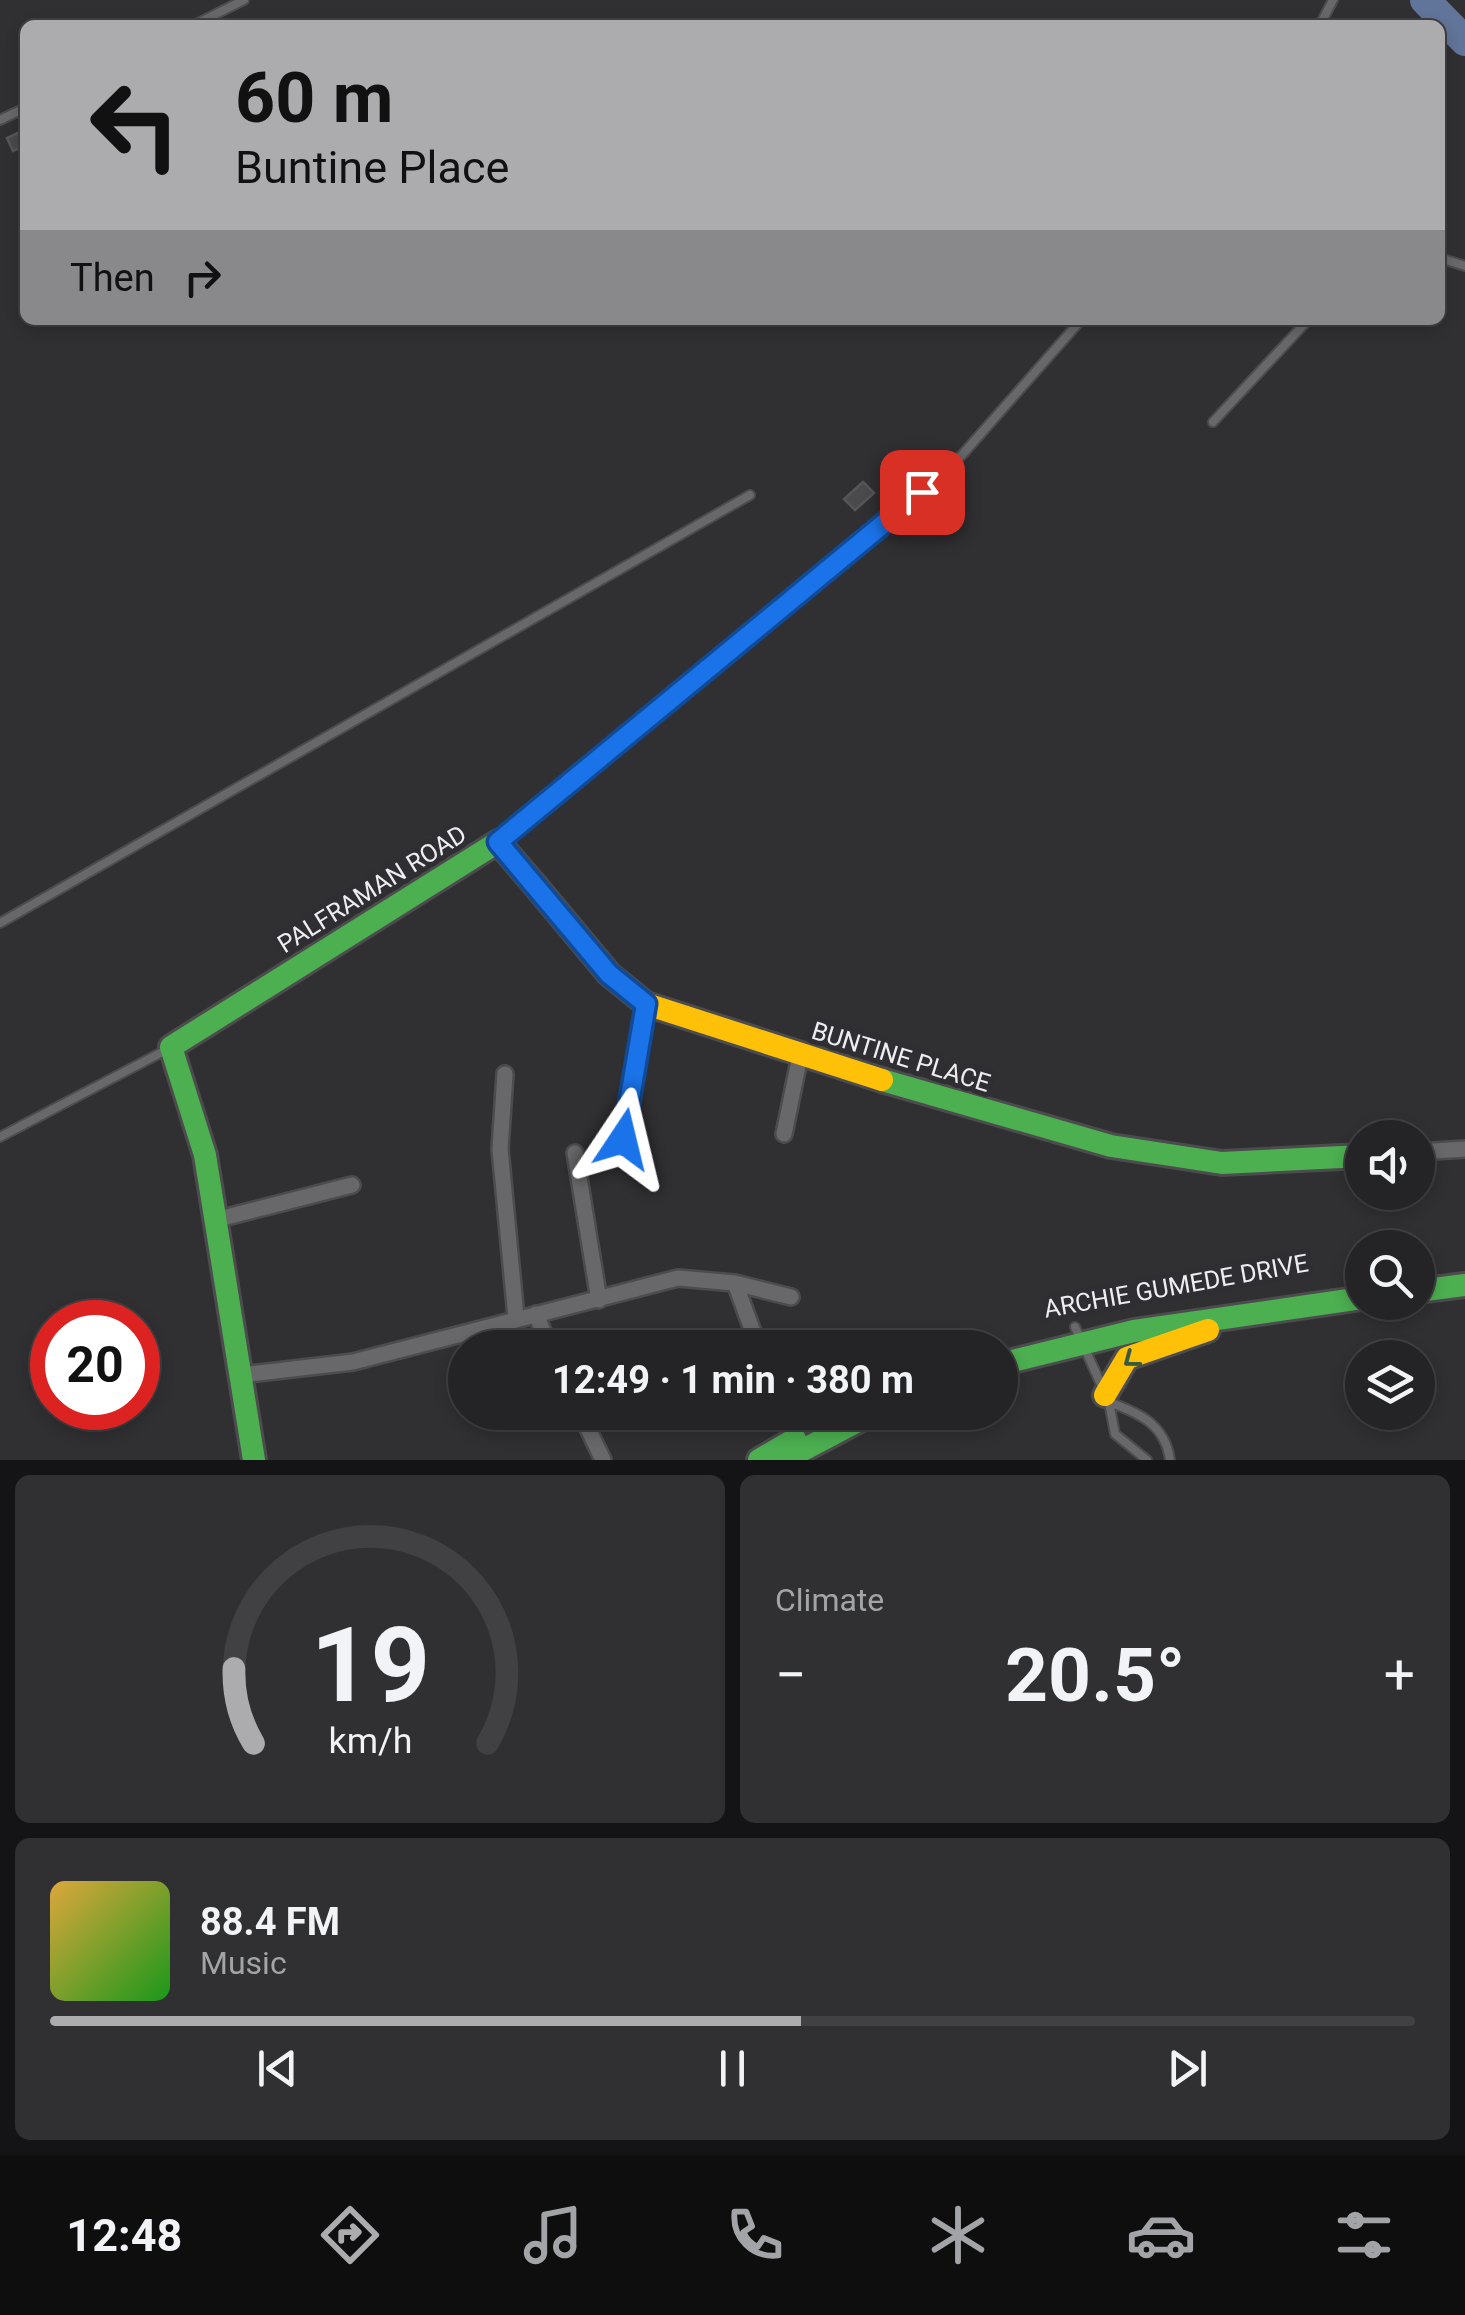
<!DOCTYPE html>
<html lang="en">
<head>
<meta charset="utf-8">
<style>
	:root { --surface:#242326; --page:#302f32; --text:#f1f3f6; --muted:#a3a4a7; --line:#414043; --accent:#acabae }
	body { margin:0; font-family:Roboto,sans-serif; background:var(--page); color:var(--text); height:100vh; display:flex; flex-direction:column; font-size:38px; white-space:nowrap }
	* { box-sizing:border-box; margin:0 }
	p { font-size:32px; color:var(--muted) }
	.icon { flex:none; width:55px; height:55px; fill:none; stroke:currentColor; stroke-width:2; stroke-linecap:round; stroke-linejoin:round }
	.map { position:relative; height:1460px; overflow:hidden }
	.sheet { display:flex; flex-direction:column; gap:15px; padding:15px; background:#141315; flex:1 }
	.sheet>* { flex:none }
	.banner { position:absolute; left:20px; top:20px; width:1425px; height:305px; border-radius:15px; box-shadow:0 5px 15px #0003,0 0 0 2px var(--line); background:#acabae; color:#111; overflow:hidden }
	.controls { position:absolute; left:1345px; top:1120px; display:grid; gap:20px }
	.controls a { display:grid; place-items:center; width:90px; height:90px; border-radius:50%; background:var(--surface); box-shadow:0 5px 15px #0003,0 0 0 2px var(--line); font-size:50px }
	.speed { position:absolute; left:30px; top:1300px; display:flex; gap:20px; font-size:50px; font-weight:700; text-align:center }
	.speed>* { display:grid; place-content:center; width:130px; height:130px; border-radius:50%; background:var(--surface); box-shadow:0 5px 15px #0003,0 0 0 2px var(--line); line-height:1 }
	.speed .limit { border:15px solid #d22; background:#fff; color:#111 }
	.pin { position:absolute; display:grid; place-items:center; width:85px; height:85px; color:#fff; margin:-42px; border-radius:20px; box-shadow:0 5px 15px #0006 }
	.me { position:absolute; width:110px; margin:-55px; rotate:10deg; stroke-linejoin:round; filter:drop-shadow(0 0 8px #0008) }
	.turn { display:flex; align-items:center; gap:35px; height:210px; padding:0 50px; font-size:45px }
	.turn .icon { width:130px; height:130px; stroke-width:2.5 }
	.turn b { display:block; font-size:70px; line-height:85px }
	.then { display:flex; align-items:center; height:95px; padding:0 50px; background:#0003; gap:20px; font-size:38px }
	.big { font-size:75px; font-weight:700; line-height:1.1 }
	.sheet .tile { flex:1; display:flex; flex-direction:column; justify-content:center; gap:15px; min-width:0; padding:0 35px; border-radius:15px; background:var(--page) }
	.sheet .dial { align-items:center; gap:0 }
	.dial svg { height:260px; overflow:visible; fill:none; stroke:var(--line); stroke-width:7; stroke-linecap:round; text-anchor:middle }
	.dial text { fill:var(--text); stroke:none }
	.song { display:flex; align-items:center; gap:30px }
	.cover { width:120px; height:120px; border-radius:15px; background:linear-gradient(135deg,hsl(40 70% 55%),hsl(120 70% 35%)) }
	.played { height:10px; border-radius:5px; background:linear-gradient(90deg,var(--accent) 55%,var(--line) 55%) }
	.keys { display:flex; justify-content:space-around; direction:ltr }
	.heat { display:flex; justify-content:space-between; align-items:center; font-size:55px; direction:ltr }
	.sheet .tiles { flex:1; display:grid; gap:15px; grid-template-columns:1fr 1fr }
	.tile:last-child { grid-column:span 2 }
	.trip { position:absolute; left:448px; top:1330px; width:570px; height:100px; border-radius:50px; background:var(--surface); box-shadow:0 5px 15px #0003,0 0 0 2px var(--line); font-weight:700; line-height:100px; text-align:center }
	.tabs { display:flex; height:160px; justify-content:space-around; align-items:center; background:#0e0e0f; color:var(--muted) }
	.tabs .icon { width:70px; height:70px }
	.tabs .selected { color:var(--accent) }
	.tabs b { font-size:45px; color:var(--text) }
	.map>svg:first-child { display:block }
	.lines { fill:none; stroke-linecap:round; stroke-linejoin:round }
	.river { stroke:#617499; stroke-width:30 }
	.building { fill:#4a4a4c; stroke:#565658; stroke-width:2.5 }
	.lane-casing { stroke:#4c4b4d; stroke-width:12 }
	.street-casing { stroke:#4c4b4d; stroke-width:20 }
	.fast-casing { stroke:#4c4b4d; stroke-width:28 }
	.slow-casing { stroke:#4c4b4d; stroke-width:28 }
	.lane { stroke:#68686a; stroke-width:8 }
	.street { stroke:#68686a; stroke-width:15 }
	.fast { stroke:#4caf50; stroke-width:22 }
	.slow { stroke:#ffc107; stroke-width:22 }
	.oneway { stroke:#395b3d }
	.route-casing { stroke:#114b97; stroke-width:25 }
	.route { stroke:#1a73e8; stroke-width:18 }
	.labels { text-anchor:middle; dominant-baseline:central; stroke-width:10; stroke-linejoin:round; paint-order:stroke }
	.street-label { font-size:25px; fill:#eeeef1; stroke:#2f2e33 }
</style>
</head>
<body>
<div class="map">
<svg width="1465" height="1460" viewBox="0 0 1465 1460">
	<rect width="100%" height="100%" fill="#302f32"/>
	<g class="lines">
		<path class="river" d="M1425,0L1465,41"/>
	</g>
	<path class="building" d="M24,130L25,145L13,151L7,138Z
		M863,482L874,493L855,510L844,499Z"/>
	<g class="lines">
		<defs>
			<path id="lane" d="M194,25L244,0
				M1320,25L1333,0
				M0,120L25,108
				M1440,258L1465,266
				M1213,422L1308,320
				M501,839L902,510L962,455L1081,320
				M0,923L750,495
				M0,1137L168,1049
				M623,1139L645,1008
				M1075,1327L1109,1402L1115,1434L1147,1460
				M1109,1402C1139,1413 1165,1424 1170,1460"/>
			<path id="street" d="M505,1074L500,1149L516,1317
				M784,1134L800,1056
				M1418,1152L1465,1149
				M575,1153L599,1300
				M215,1220L352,1185
				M735,1283L759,1348
				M536,1314L550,1348
				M241,1375L353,1362L678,1278L735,1283L791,1297
				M580,1412L603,1460"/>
			<path id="fast" d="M882,1080L1111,1146L1222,1163L1362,1156
				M1418,1291L1465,1285
				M1000,1364L1134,1331L1362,1298
				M254,1460L205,1155L171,1047L498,842L534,884
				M759,1460L795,1439
				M784,1460L875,1412"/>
			<path id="slow" d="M534,884L609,974L646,1004L882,1080
				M1105,1395L1127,1358L1208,1330"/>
		</defs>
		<use href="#lane" class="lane-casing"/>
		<use href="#street" class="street-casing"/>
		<use href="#fast" class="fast-casing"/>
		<use href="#slow" class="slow-casing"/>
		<use href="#lane" class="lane"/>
		<use href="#street" class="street"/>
		<use href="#fast" class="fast"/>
		<use href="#slow" class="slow"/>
	</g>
	<defs><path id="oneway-chevron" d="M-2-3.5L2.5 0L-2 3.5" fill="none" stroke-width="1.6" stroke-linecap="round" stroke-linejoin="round" transform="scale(2.5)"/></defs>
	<use class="oneway" href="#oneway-chevron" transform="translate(1131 1360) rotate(143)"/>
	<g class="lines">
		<defs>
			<path id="route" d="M623,1139L646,1004L609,974L498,842L922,492"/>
		</defs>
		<use href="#route" class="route-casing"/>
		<use href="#route" class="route"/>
	</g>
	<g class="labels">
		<g class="street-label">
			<text transform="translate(372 889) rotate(-32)">PALFRAMAN ROAD</text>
			<text transform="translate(901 1057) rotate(17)">BUNTINE PLACE</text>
			<text transform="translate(1176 1286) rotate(-10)">ARCHIE GUMEDE DRIVE</text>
		</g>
	</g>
</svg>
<div class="controls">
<a><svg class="icon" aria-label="sound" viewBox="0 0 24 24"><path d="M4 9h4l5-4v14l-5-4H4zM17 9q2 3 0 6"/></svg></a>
<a><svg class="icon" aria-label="search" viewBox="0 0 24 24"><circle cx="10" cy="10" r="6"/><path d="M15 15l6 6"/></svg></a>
<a><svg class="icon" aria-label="layers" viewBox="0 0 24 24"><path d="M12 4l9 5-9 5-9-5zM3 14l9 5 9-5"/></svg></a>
</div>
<div class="speed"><div class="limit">20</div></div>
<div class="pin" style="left:922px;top:492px;background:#d93025"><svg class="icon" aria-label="arrive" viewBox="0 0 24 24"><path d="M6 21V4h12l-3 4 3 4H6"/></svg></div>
<svg class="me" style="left:623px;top:1139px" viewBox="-20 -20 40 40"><path d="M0-17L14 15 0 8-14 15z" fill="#1a73e8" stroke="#fff" stroke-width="4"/></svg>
<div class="trip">12:49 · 1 min · 380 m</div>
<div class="banner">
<div class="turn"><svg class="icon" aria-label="left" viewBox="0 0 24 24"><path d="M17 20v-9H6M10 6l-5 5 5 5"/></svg><div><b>60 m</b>Buntine Place</div></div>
<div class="then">Then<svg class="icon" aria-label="right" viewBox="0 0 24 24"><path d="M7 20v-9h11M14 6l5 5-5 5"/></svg></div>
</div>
</div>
<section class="sheet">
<div class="tiles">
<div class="tile dial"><svg viewBox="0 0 100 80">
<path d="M14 69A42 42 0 1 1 86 69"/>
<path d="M14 69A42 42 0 0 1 8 46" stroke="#acabae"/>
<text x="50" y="56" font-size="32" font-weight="700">19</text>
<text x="50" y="72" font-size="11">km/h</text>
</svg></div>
<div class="tile"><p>Climate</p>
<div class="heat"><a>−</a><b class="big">20.5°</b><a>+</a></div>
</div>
<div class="tile">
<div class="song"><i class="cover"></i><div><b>88.4 FM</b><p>Music</p></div></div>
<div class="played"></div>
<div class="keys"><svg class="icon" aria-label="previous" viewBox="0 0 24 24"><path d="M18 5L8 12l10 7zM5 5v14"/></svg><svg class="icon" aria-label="pause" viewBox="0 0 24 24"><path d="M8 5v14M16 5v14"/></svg><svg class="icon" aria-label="next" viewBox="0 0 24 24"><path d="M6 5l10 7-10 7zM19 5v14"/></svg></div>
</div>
</div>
</section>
<nav class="tabs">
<b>12:48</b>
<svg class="icon selected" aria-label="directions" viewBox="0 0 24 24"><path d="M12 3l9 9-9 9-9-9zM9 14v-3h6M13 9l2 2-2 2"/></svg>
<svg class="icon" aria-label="music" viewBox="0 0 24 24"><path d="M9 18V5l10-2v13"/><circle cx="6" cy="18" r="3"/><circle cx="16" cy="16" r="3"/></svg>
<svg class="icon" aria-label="phone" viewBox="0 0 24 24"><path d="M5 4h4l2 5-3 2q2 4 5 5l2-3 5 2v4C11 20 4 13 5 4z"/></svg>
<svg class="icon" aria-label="climate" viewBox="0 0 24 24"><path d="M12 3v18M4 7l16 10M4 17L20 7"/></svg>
<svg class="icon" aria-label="car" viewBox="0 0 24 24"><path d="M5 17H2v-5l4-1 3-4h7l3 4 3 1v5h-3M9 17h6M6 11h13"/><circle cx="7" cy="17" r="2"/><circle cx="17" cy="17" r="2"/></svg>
<svg class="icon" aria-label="filters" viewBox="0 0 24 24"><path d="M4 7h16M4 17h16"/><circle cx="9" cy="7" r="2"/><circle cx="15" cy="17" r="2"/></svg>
</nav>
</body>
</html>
